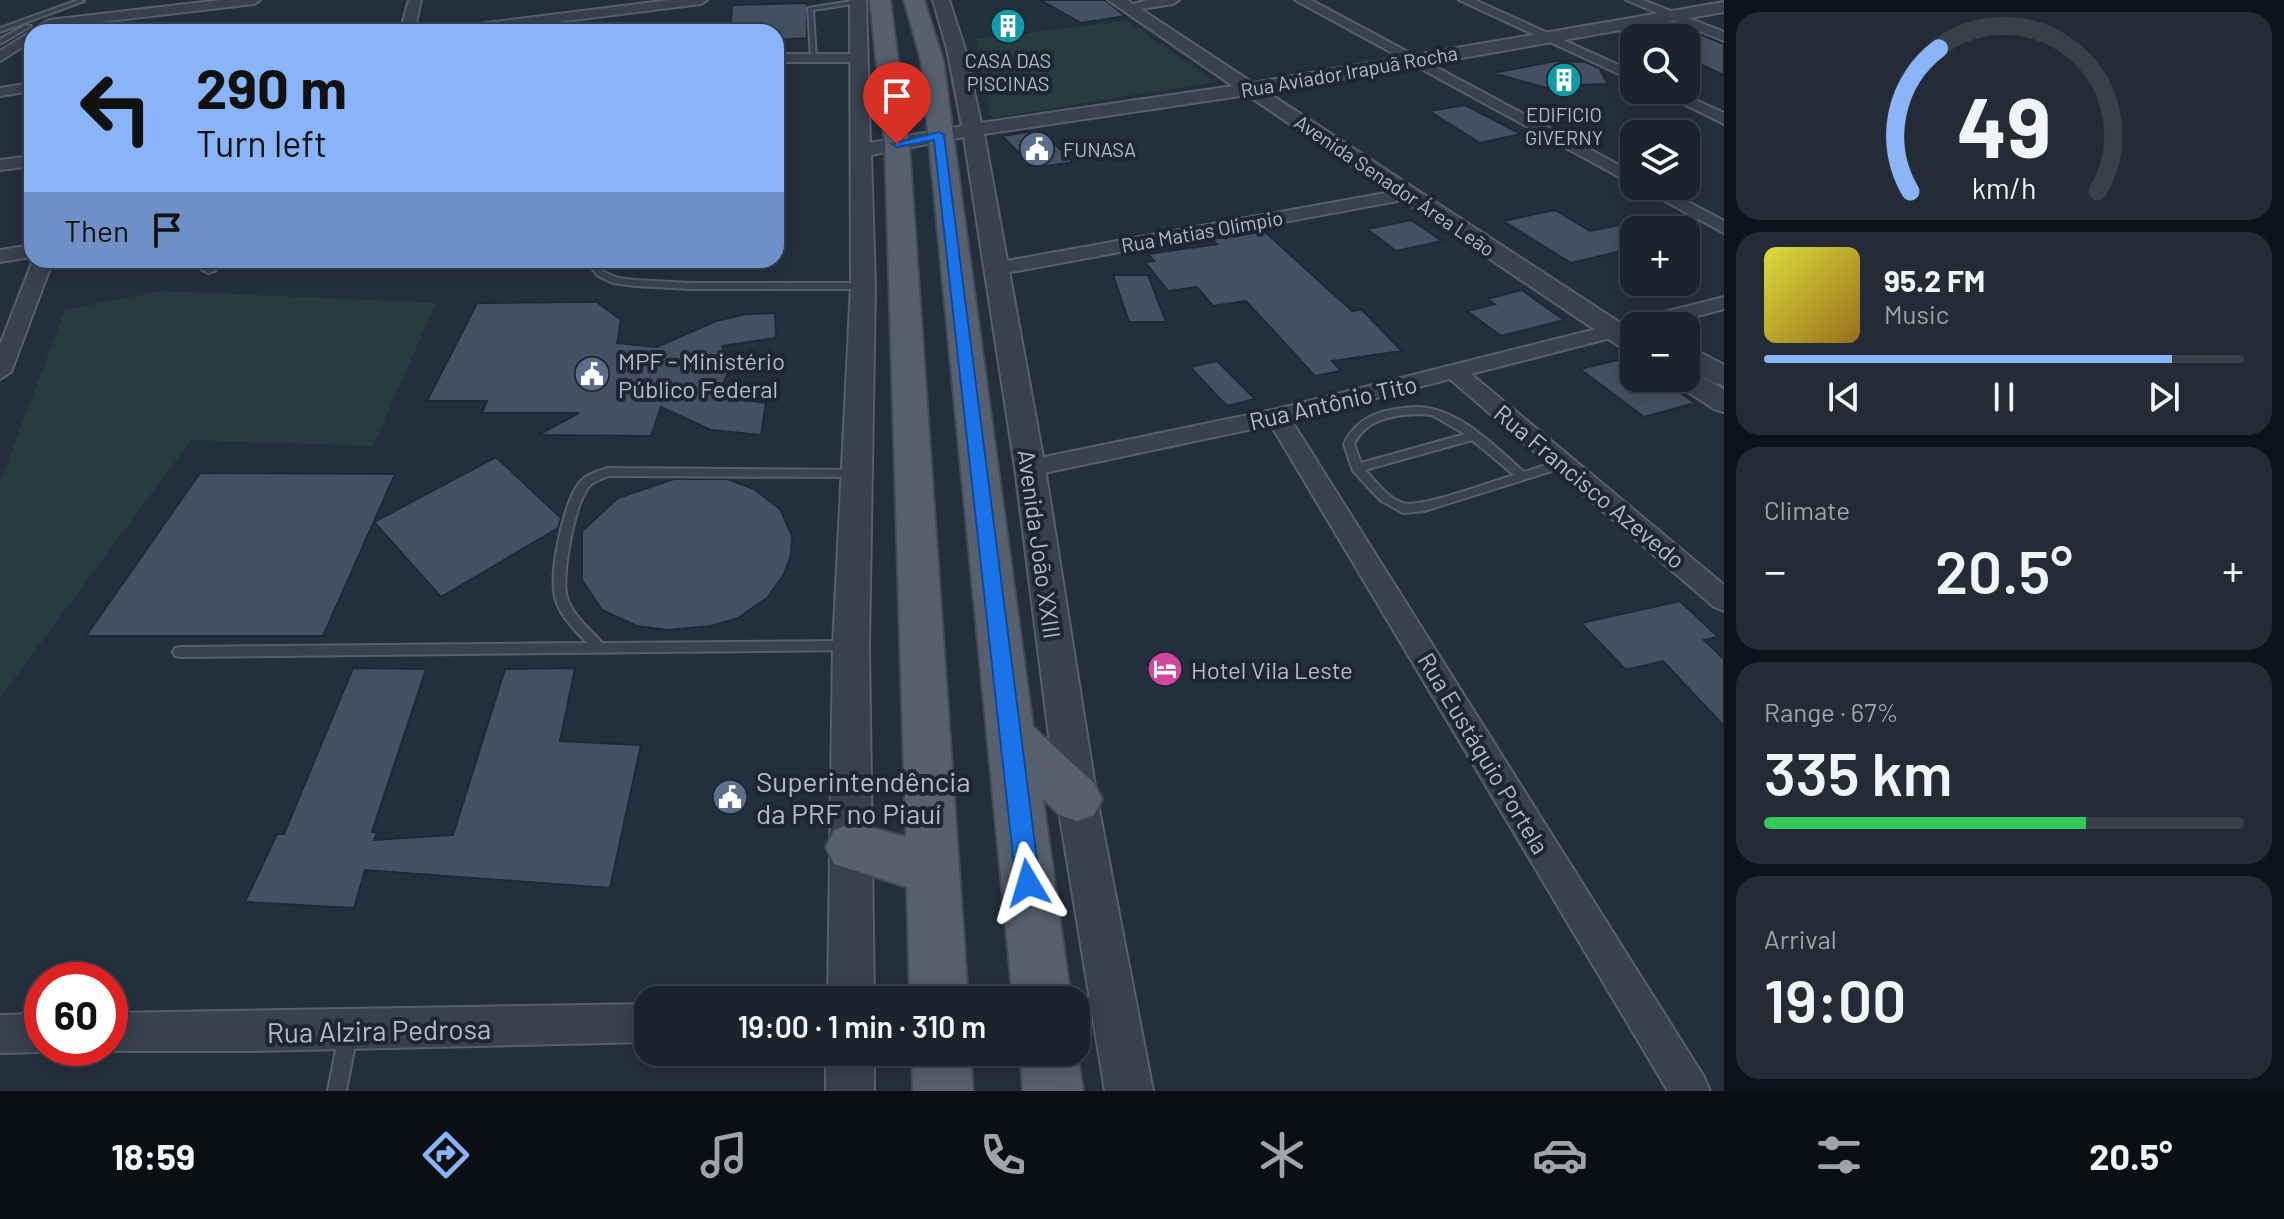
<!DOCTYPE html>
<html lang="en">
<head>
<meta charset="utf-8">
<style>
	:root { --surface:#1b232e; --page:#242b36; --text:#f1f3f6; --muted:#a0a4aa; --line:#39404a; --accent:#8ab4f8 }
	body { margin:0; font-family:Barlow,sans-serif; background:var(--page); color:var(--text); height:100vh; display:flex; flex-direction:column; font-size:30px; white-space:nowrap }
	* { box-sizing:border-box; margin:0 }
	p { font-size:26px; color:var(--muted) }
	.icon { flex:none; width:44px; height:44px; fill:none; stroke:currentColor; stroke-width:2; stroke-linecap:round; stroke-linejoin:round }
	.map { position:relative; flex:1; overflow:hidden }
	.side { display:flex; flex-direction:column; gap:12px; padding:12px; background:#0f1319; width:560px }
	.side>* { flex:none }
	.banner { position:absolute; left:24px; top:24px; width:760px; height:244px; border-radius:24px; box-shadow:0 4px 20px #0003,0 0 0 2px var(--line); background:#8ab4f8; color:#111; overflow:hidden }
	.fabs { position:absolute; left:1620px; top:24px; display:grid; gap:16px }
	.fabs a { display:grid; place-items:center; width:80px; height:80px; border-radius:16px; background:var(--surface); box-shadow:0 4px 20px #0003,0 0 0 2px var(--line); font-size:40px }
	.speed { position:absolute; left:24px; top:962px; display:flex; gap:16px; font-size:40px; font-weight:700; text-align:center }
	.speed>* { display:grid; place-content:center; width:104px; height:104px; border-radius:50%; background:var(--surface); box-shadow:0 4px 20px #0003,0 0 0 2px var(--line); line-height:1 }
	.speed .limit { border:12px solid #d22; background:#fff; color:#111 }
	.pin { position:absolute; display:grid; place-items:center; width:68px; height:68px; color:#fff; margin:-82px -34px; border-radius:50% 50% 50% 0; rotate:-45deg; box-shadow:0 0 8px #0007 }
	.pin .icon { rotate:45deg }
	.me { position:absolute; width:88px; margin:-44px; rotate:353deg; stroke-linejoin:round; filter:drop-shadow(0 0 6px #0008) }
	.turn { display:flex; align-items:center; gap:28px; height:168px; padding:0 40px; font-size:36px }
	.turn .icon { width:104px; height:104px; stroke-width:2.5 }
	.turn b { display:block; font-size:56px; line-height:68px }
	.then { display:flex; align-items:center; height:76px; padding:0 40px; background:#0003; gap:16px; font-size:30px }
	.big { font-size:60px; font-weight:600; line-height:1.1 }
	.side .widget { flex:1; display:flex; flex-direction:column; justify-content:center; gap:12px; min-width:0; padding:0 28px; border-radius:24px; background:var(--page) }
	.side .dial { align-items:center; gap:0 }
	.dial svg { height:208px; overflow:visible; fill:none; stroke:var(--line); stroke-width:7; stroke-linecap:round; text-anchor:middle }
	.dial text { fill:var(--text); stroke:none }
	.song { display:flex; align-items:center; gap:24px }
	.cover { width:96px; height:96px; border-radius:12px; background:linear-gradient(135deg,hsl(60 70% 55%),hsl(40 70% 35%)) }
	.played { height:8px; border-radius:4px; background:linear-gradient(90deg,var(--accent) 85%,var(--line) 85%) }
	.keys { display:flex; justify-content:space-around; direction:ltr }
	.heat { display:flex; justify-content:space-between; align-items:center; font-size:44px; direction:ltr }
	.charge { height:12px; border-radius:6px; background:linear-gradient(90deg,#34c759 67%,var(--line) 0) }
	.trip { position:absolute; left:634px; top:986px; width:456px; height:80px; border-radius:24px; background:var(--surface); box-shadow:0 4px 20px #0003,0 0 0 2px var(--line); font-weight:600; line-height:80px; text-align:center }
	.tab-bar { display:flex; height:128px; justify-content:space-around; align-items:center; background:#0b0e12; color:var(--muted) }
	.tab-bar .icon { width:56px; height:56px }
	.tab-bar .active { color:var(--accent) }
	.tab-bar b { font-size:36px; color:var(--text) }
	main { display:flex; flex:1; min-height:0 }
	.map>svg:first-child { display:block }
	.green { fill:#263c3f }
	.building { fill:#455162; stroke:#1f2835; stroke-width:2 }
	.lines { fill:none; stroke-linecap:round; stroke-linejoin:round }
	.service-casing { stroke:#565f6c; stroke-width:4 }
	.minor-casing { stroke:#565f6c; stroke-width:4 }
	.tertiary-casing { stroke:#565f6c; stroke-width:4 }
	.primary-casing { stroke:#414a57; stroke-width:4 }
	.service { fill:#38414e; fill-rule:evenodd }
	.minor { fill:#38414e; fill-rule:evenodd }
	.tertiary { fill:#38414e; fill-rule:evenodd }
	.primary { fill:#56606e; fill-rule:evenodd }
	.route { fill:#1a73e8; stroke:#114b97; stroke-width:2 }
	.labels { text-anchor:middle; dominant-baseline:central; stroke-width:8; stroke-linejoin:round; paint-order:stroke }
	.far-poi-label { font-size:20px; fill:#b4bcc9; stroke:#1d2633 }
	.far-street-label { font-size:20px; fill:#b4bcc9; stroke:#1d2633 }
	.poi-label { font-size:24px; fill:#b4bcc9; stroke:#1d2633; text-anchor:start }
	.street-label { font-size:24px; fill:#b4bcc9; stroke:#1d2633 }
	.near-poi-label { font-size:28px; fill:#b4bcc9; stroke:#1d2633; text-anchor:start }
	.near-street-label { font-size:28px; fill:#b4bcc9; stroke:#1d2633 }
</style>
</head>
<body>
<main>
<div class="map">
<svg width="1724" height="1091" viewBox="0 0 1724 1091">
	<rect width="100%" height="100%" fill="#242f3e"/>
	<path class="green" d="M1128,21L1215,82L991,118L976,39Z
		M160,291L436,303L373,446L191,440L0,698V482L65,310Z"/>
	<path class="building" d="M1040,0H1105L1125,16L1081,23Z
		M807,3V38L776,40V32H730L732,5Z
		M1675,24L1724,44V75L1686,58V38H1628V32Z
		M1556,61L1586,62L1599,68L1608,84L1576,85L1565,93L1492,73Z
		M1465,105L1521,134L1480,143L1429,111Z
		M1041,130L1073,162L1034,168L1002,136Z
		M1555,210L1590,231L1634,222V248L1571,263L1503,221Z
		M1411,220L1442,241L1396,251L1367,229Z
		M1264,231L1352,311L1362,310L1402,351L1332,361L1341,371L1315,376L1246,301L1213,306L1197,287L1168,291L1145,262L1154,261L1148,254L1217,244L1212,239Z
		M1113,275H1148L1166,322H1129Z
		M1522,290L1564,320L1501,336L1467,311L1495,304L1487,299Z
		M584,302H597L621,320L617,343L657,347L716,321L746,314L775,313L776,338L722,346L731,367L717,396L766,403L761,435L711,430L661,407L651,436L538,435L579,413H482L487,401H427L477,303Z
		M1634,356V378H1659L1695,403L1644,417L1580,369Z
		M1217,361L1255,399L1227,406L1190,367Z
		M496,457L561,518L558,528L441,597L374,522Z
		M200,473L395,474L323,636H86Z
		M674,479H727L754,489L780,509L792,536L791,555L784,574L767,598L738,618L711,626L668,630L637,626L602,610L582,580V531L618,498Z
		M1680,601L1718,637L1704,640L1724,659V726L1663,661L1626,670L1581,623Z
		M353,668L426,669L372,832H377L374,840L453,835L505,669L575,668L560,741L641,745L610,888L365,870L354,908L245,902L277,834H284Z"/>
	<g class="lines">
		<defs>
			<path id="service" d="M78,0L84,1L0,32V28Z
				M858,0L860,3L813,10L816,58L811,59L808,8Z
				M26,25L31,26L0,44V39Z
				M585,260H594L604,272L618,278L635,280L690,283H863L868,286L863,289H690L635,286L613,283L598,276Z
				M1418,407C1460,409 1494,446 1524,472L1564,459L1570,463L1568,466L1424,511L1403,513L1380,500L1353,471L1344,444C1358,414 1387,408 1418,407ZM1418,414L1432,415L1465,434L1361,463L1354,444C1366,419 1393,415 1418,414ZM1472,440L1514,475C1493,481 1419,509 1403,503C1387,498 1376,481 1365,470Z
				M608,468L861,470L863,473L861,476L857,477L609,476C601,479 593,481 588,488C574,506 561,577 567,598C573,616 591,630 602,643L848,641L853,642L855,646L853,650L180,657L175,656L173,652L175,648L180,647L587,643C575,630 559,615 555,597C549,572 564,501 580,482C587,474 598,471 608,468Z
				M348,1025L354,1028L357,1034L346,1091H328L339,1034L342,1028Z"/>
			<path id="minor" d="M221,0H260L254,4L49,28L42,24L49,20Z
				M409,0H421L414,32H400Z
				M670,0H707L701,4L479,32H440L447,28Z
				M1148,0H1179L1173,4L1128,11L1122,7Z
				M1295,0H1311L1634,173V185Z
				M1459,0H1475L1634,72V81Z
				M1626,0H1643L1724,32V41Z
				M32,31L36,32H32V41L0,61V51Z
				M776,54H858L865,58L858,62H776Z
				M32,83V91L0,96V88Z
				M1655,90H1674L1724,113V124Z
				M32,156V166L0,170V160Z
				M1637,186H1659L1724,221V233Z
				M1408,189L1414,190L1417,194L1414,198L995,275L985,269L995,263Z
				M32,245V257L0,262V250Z
				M33,260H53L11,372L0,379V345Z
				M202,260H222L215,271L208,273L198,267Z
				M1724,297V309L1660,326H1634V332L1471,374L1724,585V611L1714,607L1450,379L1291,420L1704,1077L1710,1091H1668L1271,425L1030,476L1021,474L1018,468L1021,462L1030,460L1277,409Z
				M648,1004V1042L254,1051H110L103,1048H110V1013Z
				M42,1014V1048H51L42,1052L0,1053V1015Z"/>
			<path id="tertiary" d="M850,0H866L870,143L962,126L947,49L933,0H949L965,49L981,123L1233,86L1108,0H1127L1253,83L1724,2V12L1267,92L1634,332V352L1625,350L1247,95L984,134L1045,468L1097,799L1153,1091H1105L1057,799L1015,468L964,137L871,155L875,286L869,646L874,1000H828L833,646L851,286Z
				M1686,345L1724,365V385L1714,383L1686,365Z
				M1686,370L1696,372L1724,390V412L1714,409L1676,384L1673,378H1686Z
				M826,1052H874V1091H826Z"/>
			<path id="primary" d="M870,0H890L909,144L968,1000H910L907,887L834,864L826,847L834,830L852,823L906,837L885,144Z
				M904,0H924L943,60L1033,727L1094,783L1102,799L1094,815L1077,821L1060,815L1043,799L1071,1000H1013L921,60Z
				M1076,1046L1083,1091H1023L1020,1052H1076Z
				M912,1052H970L973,1091H913Z"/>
		</defs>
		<use href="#service" class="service-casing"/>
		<use href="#minor" class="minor-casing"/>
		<use href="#tertiary" class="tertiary-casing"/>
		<use href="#primary" class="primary-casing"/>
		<use href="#service" class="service"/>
		<use href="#minor" class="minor"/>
		<use href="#tertiary" class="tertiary"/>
		<use href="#primary" class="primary"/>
	</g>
	<path class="route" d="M939,132L944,135L1040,883L1037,891L1028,894L1020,891L1016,883L934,140L897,147L892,144Z"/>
	<defs>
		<symbol id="building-disc" viewBox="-11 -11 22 22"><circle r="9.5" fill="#0f9aa8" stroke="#1d2633"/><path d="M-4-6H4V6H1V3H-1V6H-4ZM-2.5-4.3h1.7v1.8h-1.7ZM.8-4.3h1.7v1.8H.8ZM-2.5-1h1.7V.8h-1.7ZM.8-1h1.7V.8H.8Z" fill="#fff"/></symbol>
		<symbol id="civic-disc" viewBox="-11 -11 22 22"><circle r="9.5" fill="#5c6f8a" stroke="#1d2633"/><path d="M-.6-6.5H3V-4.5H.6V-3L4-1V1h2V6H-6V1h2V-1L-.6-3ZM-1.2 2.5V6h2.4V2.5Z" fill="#fff"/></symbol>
		<symbol id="hotel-disc" viewBox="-11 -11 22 22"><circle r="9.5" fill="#d1479c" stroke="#1d2633"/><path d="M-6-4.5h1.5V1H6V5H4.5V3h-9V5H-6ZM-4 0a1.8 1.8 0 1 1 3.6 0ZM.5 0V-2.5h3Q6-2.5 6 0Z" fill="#fff"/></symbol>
	</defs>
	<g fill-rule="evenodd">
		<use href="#building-disc" x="988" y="6" width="40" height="40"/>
		<use href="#building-disc" x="1544" y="60" width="40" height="40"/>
		<use href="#civic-disc" x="1017" y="129" width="40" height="40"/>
		<use href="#civic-disc" x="572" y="354" width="40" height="40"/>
		<use href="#hotel-disc" x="1145" y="649" width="40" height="40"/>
		<use href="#civic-disc" x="710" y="777" width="40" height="40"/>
	</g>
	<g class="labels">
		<g class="far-poi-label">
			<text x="1008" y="60">CASA DAS<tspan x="1008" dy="23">PISCINAS</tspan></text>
			<text x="1564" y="114">EDIFICIO<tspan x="1564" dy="23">GIVERNY</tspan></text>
			<text x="1063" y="149" text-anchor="start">FUNASA</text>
		</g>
		<g class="far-street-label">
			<text transform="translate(1349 71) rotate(-10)">Rua Aviador Irapuã Rocha</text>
			<text transform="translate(1395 185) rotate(34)">Avenida Senador Área Leão</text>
			<text transform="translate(1202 231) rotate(-10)">Rua Matias Olimpio</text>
		</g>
		<g class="poi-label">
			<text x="618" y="360">MPF - Ministério<tspan x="618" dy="28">Público Federal</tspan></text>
			<text x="1191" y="669">Hotel Vila Leste</text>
		</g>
		<g class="street-label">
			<text transform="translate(1333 402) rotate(-13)">Rua Antônio Tito</text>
			<text transform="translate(1590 486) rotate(40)">Rua Francisco Azevedo</text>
			<text transform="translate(1040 544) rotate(82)">Avenida João XXIII</text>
			<text transform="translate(1484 753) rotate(59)">Rua Eustáquio Portela</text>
		</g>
		<g class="near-poi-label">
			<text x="756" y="781">Superintendência<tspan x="756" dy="32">da PRF no Piauí</tspan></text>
		</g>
		<g class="near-street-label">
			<text transform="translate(379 1030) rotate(-1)">Rua Alzira Pedrosa</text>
		</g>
	</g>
</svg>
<div class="fabs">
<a><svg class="icon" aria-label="search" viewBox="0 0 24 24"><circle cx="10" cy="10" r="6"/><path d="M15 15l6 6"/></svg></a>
<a><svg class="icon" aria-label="layers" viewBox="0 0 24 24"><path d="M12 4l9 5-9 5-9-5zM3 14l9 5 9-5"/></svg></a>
<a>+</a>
<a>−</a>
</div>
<div class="speed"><div class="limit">60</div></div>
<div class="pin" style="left:897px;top:144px;background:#d93025"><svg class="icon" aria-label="arrive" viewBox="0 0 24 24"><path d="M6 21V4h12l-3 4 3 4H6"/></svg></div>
<svg class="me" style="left:1028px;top:883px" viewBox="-20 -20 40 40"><path d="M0-17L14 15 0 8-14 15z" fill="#1a73e8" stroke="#fff" stroke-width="4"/></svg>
<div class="trip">19:00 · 1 min · 310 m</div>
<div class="banner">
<div class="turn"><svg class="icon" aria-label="left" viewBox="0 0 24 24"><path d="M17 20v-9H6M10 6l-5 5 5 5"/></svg><div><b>290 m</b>Turn left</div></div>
<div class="then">Then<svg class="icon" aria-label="arrive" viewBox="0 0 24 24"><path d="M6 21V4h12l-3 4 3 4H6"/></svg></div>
</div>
</div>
<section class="side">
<div class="widget dial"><svg viewBox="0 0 100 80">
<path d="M14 69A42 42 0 1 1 86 69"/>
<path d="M14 69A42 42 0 0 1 25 14" stroke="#8ab4f8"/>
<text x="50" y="56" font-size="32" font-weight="700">49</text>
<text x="50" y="72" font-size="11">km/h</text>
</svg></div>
<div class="widget">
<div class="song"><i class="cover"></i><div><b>95.2 FM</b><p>Music</p></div></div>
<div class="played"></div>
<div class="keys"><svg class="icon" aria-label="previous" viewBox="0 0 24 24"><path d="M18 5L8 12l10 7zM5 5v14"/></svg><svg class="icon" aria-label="pause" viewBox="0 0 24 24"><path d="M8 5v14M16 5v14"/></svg><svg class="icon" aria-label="next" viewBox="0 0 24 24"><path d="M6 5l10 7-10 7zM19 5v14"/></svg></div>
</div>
<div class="widget"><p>Climate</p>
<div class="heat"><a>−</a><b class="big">20.5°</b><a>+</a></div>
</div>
<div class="widget"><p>Range · 67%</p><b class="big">335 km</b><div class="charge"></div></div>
<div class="widget"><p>Arrival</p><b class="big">19:00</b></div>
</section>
</main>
<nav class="tab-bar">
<b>18:59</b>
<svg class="icon active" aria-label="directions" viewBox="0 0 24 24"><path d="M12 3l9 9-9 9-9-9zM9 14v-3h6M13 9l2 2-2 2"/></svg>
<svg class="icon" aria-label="music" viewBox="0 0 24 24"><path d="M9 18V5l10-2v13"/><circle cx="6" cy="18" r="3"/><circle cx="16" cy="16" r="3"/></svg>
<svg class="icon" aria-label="phone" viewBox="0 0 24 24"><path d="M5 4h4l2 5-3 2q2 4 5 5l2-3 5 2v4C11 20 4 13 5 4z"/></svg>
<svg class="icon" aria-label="climate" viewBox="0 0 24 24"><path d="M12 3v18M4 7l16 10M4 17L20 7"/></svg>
<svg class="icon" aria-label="car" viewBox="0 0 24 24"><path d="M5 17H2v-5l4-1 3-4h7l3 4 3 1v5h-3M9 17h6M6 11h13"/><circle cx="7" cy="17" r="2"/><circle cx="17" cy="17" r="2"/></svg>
<svg class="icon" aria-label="filters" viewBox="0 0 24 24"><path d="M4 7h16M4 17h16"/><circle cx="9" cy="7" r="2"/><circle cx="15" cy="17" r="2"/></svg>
<b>20.5°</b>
</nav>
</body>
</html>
